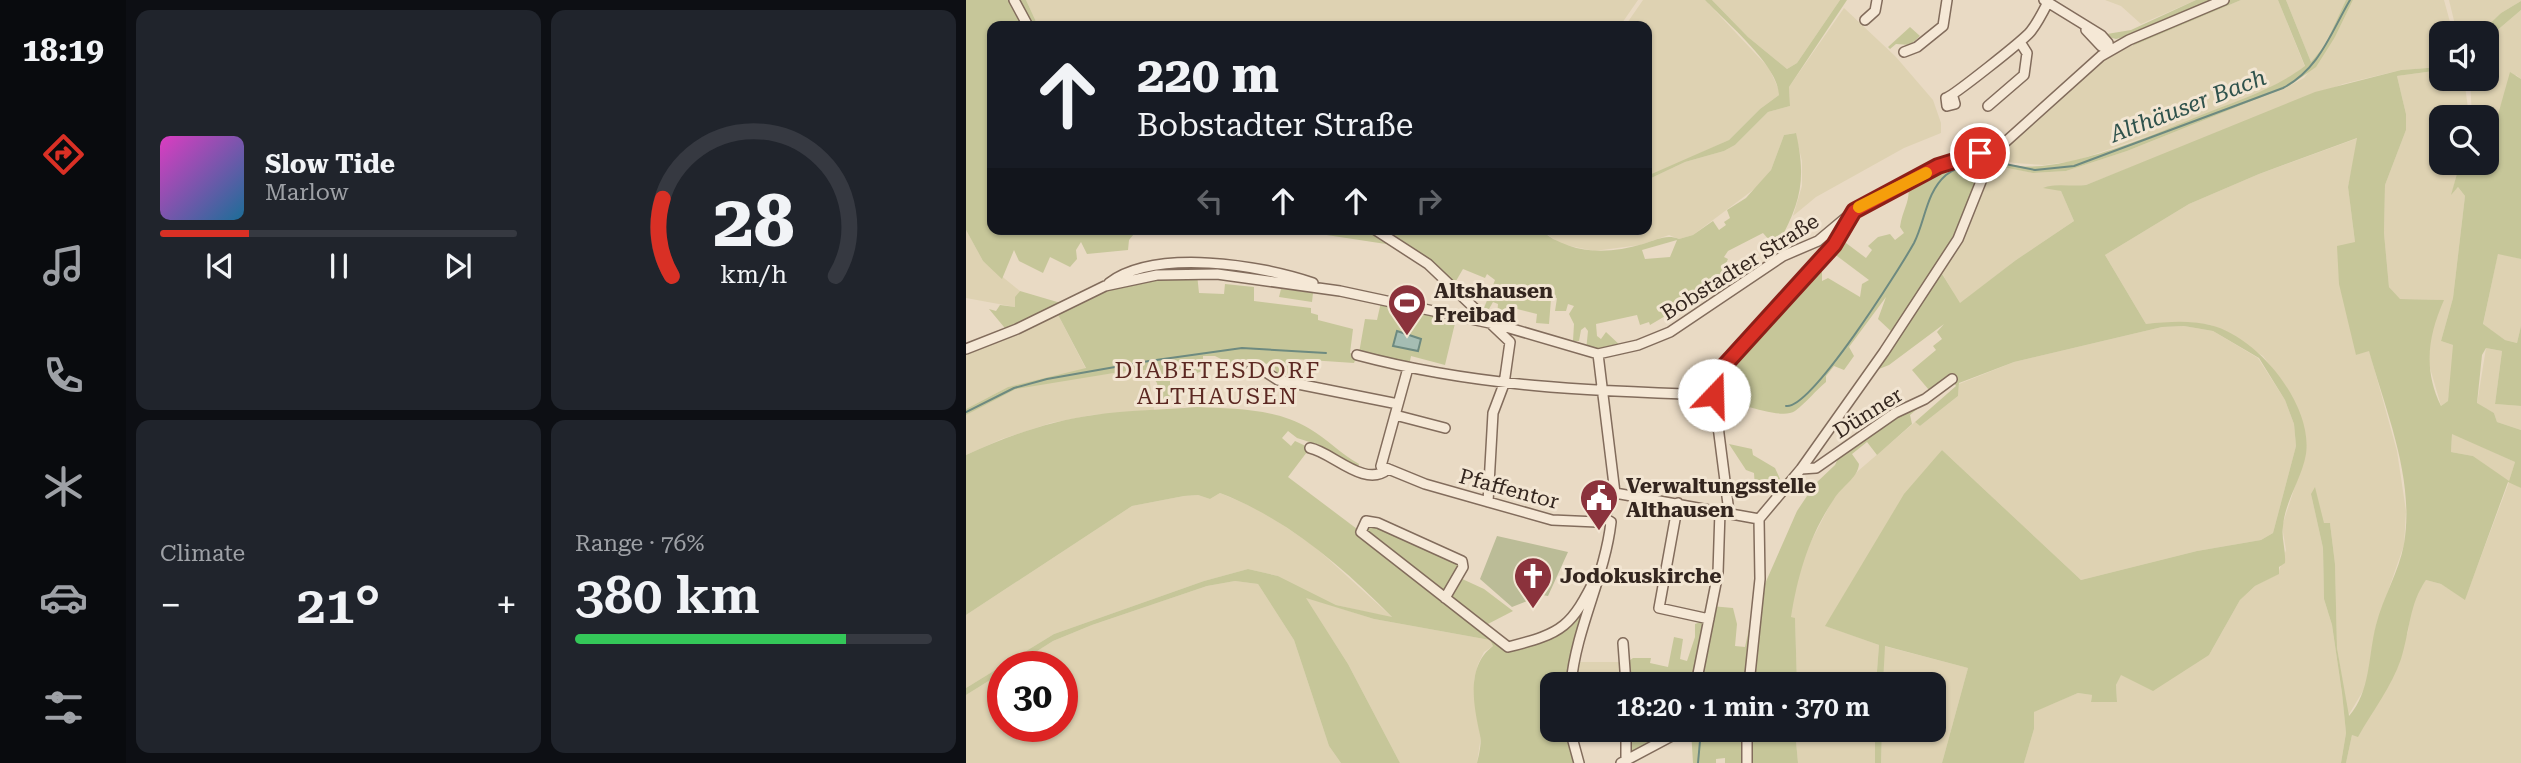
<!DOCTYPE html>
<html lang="en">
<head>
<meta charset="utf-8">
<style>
	:root { --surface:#171b24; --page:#20242c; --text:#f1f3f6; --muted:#9ea1a6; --line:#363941; --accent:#d93025 }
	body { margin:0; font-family:"Roboto Serif",serif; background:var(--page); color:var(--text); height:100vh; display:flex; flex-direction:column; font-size:26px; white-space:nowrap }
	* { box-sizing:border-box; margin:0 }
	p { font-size:23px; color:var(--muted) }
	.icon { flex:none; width:38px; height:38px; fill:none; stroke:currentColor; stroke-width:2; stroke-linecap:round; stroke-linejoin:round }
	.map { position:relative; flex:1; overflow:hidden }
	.sheet { display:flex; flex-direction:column; gap:10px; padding:10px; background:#0d0f14; width:840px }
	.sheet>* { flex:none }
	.guide { position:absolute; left:21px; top:21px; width:665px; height:214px; border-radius:14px; box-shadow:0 2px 5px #0004; background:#171b24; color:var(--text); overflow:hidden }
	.controls { position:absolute; left:1463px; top:21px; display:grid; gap:14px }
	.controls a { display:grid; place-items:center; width:70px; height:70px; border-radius:14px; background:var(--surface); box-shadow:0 2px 5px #0004; font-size:35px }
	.speed { position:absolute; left:21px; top:651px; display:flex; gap:14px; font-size:35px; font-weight:700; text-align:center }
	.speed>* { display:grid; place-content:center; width:91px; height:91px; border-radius:50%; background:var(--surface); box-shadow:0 2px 5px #0004; line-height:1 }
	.speed .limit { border:10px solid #d22; background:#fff; color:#111 }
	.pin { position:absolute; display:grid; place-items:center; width:60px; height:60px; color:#fff; margin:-30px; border:4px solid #fff; border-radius:50%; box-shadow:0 2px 7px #0007 }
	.me { position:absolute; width:77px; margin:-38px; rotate:21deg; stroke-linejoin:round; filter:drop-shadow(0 0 5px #0008) }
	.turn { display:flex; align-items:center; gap:24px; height:147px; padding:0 35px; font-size:32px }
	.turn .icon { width:91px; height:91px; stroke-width:2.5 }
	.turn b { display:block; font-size:49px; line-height:60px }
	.lanes { display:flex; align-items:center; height:66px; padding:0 35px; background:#0003; justify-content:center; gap:35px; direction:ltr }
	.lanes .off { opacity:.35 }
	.big { font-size:52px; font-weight:600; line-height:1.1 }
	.sheet .tile { flex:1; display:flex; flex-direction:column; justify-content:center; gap:10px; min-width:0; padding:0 24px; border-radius:14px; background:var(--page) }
	.sheet .dial { align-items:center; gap:0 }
	.dial svg { height:182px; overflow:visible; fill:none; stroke:var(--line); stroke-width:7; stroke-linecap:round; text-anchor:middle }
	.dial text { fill:var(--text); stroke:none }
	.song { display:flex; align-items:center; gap:21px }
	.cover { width:84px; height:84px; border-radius:10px; background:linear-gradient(135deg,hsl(310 70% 55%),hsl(200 70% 35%)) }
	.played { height:7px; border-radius:4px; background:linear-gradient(90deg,var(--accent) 25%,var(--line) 25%) }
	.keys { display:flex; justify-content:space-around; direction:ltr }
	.heat { display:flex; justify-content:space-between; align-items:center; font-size:38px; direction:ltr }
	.charge { height:10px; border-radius:5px; background:linear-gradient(90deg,#34c759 76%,var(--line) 0) }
	.sheet .tiles { flex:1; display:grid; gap:10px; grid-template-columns:repeat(2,1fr) }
	.trip { position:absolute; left:574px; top:672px; width:406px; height:70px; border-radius:14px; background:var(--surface); box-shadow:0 2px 5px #0004; font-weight:600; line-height:70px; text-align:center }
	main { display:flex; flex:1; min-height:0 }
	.dock { display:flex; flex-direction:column; width:126px; justify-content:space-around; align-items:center; background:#090b0e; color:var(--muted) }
	.dock .icon { width:49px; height:49px }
	.dock .current { color:var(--accent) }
	.dock b { font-size:32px; color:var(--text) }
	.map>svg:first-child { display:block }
	.farmland { fill:#ded2b2 }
	.green { fill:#c6c699; fill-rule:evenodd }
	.cemetery { fill:#bbbc97 }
	.water { fill:#a5bdb3; stroke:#6d8a80; stroke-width:2 }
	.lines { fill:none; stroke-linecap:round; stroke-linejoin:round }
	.stream { stroke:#6d8a80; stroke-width:2 }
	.minor-casing { stroke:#826c5c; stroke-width:12 }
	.minor { stroke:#f5e8d6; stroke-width:9 }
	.route-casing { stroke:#8d1f18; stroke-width:18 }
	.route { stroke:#d93025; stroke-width:12 }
	.slow { stroke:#f59e0b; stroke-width:12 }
	.labels { text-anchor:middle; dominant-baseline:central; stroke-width:6; stroke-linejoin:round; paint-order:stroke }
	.street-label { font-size:21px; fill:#34261f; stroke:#f2e5d2 }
	.poi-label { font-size:21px; font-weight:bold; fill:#34261f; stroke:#f2e5d2; text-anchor:start }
	.water-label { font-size:23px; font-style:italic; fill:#2f524c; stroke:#f2e5d2 }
	.neighbourhood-label { font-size:23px; letter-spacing:2px; fill:#5c2822; stroke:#f2e5d2 }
</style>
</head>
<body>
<main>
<nav class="dock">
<b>18:19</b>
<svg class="icon current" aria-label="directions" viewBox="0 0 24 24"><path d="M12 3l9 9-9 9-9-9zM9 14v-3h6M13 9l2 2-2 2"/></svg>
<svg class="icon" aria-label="music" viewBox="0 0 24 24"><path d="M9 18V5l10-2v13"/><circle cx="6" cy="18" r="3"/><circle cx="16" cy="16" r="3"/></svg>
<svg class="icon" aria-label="phone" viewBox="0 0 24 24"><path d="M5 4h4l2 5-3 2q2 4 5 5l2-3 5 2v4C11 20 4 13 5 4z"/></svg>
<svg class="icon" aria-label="climate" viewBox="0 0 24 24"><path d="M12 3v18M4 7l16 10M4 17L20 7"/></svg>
<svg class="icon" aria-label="car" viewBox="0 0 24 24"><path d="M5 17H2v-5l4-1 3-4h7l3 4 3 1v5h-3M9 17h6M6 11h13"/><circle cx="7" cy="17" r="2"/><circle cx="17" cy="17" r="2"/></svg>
<svg class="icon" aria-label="filters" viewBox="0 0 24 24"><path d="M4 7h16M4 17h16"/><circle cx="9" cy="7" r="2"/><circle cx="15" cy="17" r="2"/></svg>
</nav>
<section class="sheet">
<div class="tiles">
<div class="tile">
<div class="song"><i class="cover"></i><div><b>Slow Tide</b><p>Marlow</p></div></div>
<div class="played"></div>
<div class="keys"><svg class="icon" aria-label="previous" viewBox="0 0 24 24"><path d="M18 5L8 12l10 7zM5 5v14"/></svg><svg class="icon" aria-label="pause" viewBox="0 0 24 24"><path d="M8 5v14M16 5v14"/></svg><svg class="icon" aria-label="next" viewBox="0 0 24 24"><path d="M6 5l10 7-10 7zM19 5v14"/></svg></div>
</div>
<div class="tile dial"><svg viewBox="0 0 100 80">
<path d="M14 69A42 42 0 1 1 86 69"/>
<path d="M14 69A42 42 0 0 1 10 35" stroke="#d93025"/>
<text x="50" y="56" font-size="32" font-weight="700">28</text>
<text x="50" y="72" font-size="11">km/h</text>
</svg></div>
<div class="tile"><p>Climate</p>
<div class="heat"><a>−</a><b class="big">21°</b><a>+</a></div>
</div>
<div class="tile"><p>Range · 76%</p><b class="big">380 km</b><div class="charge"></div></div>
</div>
</section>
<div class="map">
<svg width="1555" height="763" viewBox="0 0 1555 763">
	<rect width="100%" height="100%" fill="#e9dac4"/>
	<path class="farmland" d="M60,0H672L654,26H72Z
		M677,0H739L803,68L813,90V95L794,109L763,140L684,176H681V26H659Z
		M746,0H874L831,63L821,69L782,37Z
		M1139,0H1230L1175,24L1155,6Z
		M1275,0H1312L1339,67L1319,82L1202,129L1109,161L1078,165L1048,163L1030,158L1026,154L1146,54Z
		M1320,0H1380L1359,45L1345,62Z
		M1387,0H1478L1487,33H1475V67L1435,70L1377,84L1120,185L1103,188L1090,185L1087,188L1095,191L1108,221L1050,260L994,304L973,268L1021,164L1068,173L1100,171L1161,151L1323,86L1338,78L1369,37Z
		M1483,0H1555V1L1535,13L1514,33H1491Z
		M878,8L930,57L967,100L975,123V133L938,148L850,197L827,216L836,186V161L829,133L818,135L805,170L791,187L727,235L713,239L703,235L674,245L628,251L595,244L573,229H681V180L719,162L758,151L769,145L802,112L824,106L823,87Z
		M1555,10V79L1550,75L1535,105L1524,143L1521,142V117H1506L1504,79H1521V39Z
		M1475,70V79H1498L1502,108L1501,117H1475V163H1494L1486,193L1492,187L1499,196L1487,298L1475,341L1487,345L1488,357L1482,401L1475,406L1462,361L1465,330L1477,300L1433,299L1423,287L1418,233L1419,185L1440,130V114L1431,76Z
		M1392,138L1382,187L1389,242L1390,355L1403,350L1431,451L1440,511L1438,545L1410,626L1400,686L1382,716L1371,648L1369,564L1364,523L1358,524L1345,494L1357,548L1358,599L1366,625L1376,693L1380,733L1375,763H1058L1068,729L1067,712L1112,693L1126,695L1125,701L1151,702L1150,685L1155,674L1243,655L1274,600L1289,586L1312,574L1320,550L1316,526L1340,453L1321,388L1297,356L1245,325L1223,322L1180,324L1139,255L1223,204L1293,174Z
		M0,230L17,261L54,291L50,297L49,307L0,298Z
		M1532,253L1555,259V326L1551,343L1539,340L1517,325Z
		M89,309L120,369L42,387L0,409V349Z
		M1218,326L1247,331L1292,358L1319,400L1328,424L1330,446L1307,533L1295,540L1231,551L1115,580L976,450L860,626L913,645L910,684H831L829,619L824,617L832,573L838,555L868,497L892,471L949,422L954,426L992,396L993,384L1048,362L1196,327Z
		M1520,348L1536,351L1529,404L1555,406V430L1531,422L1528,413L1511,404Z
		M166,370H182L188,410L126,415L85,423L36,439L0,455V415L11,407L50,389L75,383Z
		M1486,433L1549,462L1543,481L1555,488V763H1380L1386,735L1392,736L1420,689L1442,632L1445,609L1453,590L1460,580L1475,584L1499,599L1543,482L1507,456L1485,452Z
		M254,493L296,511L348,546L427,618L370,605L312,576L282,569L238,581L88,634L0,688V615L166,506L218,496L232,495L244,499Z
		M269,581L292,584L328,640L363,746L375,763H0V695L37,672V726H96V667H46L87,641L126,625L241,586Z
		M339,597L408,619L524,640L527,646L518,652L512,664L508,680L515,736L511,763H434L382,664Z
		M918,646L1002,668L976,763H915L916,730H968V684H917Z
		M609,662H655L660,684H605Z
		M829,730H909V763H832Z"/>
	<path class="green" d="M0,0H60L72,26H26V229H172L163,240L162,250L121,254L115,242L110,250L111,259L104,267L84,257L77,273L53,261L48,250L36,279L17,261L0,230Z
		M739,0H746L782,37L821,69L831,63L874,0H881L823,87L824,106L802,112L769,145L758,151L719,162L681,180V176L763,140L794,109L813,95C813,66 760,22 739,0Z
		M1230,0H1275L1166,46L1189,28L1150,39L1135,35L1165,30Z
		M1312,0H1320L1345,62L1359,45L1380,0H1387L1369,37L1350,67L1323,86L1161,151L1100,171L1067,173L1021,164L1000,228L973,269L994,303L1050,260L1108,221L1095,191L1077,188C1090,183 1105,187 1120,185L1349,92L1435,70L1475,67V70L1431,76L1440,114V130L1419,185L1418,233L1423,287L1434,299L1478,300C1462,336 1457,369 1475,406L1482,401L1487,345L1475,341L1487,298L1499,196L1492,187L1485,195L1494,163H1521V142L1524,143L1544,72L1555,79V259L1532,254L1517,324L1539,340L1551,343L1555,326V406L1529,404L1536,351L1520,348L1516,355L1511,403L1528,413L1531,422L1555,430V488L1542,482L1499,600L1475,584L1460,580C1443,604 1444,631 1435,659C1426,686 1406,712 1392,737L1386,735L1380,763H1375L1380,733L1376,693L1366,625L1358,599L1357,548L1345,494L1349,487L1358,523H1364L1369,564L1371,648L1383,716C1405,691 1402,656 1410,625C1417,597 1433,572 1438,544C1449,479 1420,412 1403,351L1390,355L1373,284L1371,246L1389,242L1382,187L1391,138L1293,174L1223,204L1139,255L1180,324C1201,322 1223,320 1244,325C1291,336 1347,404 1340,454C1336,478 1319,501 1317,526C1315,538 1320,550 1319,563L1313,567V574L1289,586L1274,600L1243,655L1187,691L1155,675L1150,685L1151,702H1125L1126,695L1112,693L1068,712V729L1058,763H976L1002,668L919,646L917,684H910L913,645L859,626L938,494L976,450L1115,580L1231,551L1295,540L1307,533L1330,446L1328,424L1319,400L1293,358L1247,331L1218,326L1196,327L1048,362L993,383L992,396L954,426L949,422L990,386L986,379L990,377L984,375L963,390L946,370L970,350L967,346L976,339L971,332L978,324L923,365L903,373L929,335L912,319L920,297L883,347L888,356L878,370L868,366L860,376V382C850,390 841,402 829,411C814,421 769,400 748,399L751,379L851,263L856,272V281L862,278L894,297L896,284L903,280L863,250L872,237L900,258L906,250L902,246L912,237L924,234L929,240L938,233L934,227C937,207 945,203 942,182L972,166L1026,154C1059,192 1191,133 1228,118C1266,102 1306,91 1339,66ZM1486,434L1549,462L1543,481L1507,456L1485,452Z
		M1555,1V10L1521,39V33H1514L1535,13Z
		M944,27L954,36L944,45L930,44L924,49L922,47Z
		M830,133C841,182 834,204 810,248L797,233L762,251L758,257L762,259L757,270L759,276L715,296L718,305L684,325L683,322L674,325L671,315L630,324L631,336L635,339L640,332L657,348L620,351L622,331L619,327L615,330L613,341H607L608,324L603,314L608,306L602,304L600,311H589L591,298L585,299L583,324L570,323L571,314L543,307L538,318L531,317L532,304L527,302L523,309L518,308L529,280L521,274L519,278L497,269L487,286L433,246L321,229H573C603,254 640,255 677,244C691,240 700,234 713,239L727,235L747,221L753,230L760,225L758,222L764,218L761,210L780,198L805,170L818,135ZM711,240L704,257L679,259L676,250Z
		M231,274L233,293L258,294L259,284L288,287V301L345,308V313L352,315V320L387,329L384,353L391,355L388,363L329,359L321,374L326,376V383L312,380L308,364L282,363L280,370L277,369L275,362L265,364L249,356H237V363L243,369L219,377L217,369L204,371V398L194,399L191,383L182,370H166L50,389L0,415V409L42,387L120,368L89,309L43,333L23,309L30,311L34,305L49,307V297L54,291L98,304L139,286Z
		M315,289L347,293L346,302L313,297Z
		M415,302L490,319L479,365L445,356L443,366L393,353L399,319L411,320Z
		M957,404L944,415L946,424L911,455L901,442L886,454L893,464C892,478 875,487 868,499C843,536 832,574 825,617L829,618L831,684H660V663L667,658H685L684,663L702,667L708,637L717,639L714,659L721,661L729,637V624L743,619L745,606L767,608L771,624L769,646L779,647L794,579L798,586L831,511L849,484L869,465L876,450L929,413Z
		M231,407C269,409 310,408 344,429C361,439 375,454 393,464L390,471L354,449L353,445L331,438L322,431L316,438L325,446L329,441L344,448L322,477L395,532L400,521L496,561L480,598L542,647L578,638L614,608L625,604L605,684H586V730H604L613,763H511C513,755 516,742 514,735C508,707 499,667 527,646L524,640L408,619L340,598L382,664L434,763H375L363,746L328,640L292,584L269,581L241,586L126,625L87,641L46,667H37V672L0,695V688L88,634L238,581L282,569L312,576L370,605L426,617C376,566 321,519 254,493L244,499L232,495L218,496L166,506L0,615V455C41,436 84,421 128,415C162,410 197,410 231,407Z
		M763,444L786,449L787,455L809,468L814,479L806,490L789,488L788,473L780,470Z
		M492,577L518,589L547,611L518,626L481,598Z
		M660,730H717L660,760Z
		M725,730H829L832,763H759V758L750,759V763H727Z
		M909,730H916L915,763H909Z"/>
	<path class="cemetery" d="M531,536L602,552L582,596L576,595L546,607L514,579Z"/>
	<path class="water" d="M431,331L455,339L452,351L427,346Z"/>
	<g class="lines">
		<path class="stream" d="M1029,162L1069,170L1108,166L1317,88C1354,68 1364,34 1384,0
			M820,406C845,410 934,268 948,243C959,222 960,192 980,175C990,167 1003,165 1015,162
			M0,412L48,388L81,379L183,361L276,348L360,353
			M732,763L735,730"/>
		<defs>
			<path id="minor" d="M48,0L62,26
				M1078,0L1135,35L1142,43L1143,50
				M899,20L909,11L911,0
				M1120,30L1135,46L1143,50
				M938,52L951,47L977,26L981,0
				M987,97L989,104L981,106L980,98C987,96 1058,40 1065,31C1072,22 1077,12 1082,2
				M1022,106L1058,75L1061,53L1054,42
				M408,229L462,264L544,342L538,384L527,413L522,502
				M143,283C190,248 295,265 347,283
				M0,349L51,329L139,286L191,275L251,274L374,291L444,306L533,325L632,354L672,345L704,332L817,256L852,241L895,205L917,193L985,161L1014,153L1026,154
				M391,355C511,387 625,391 748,395
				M442,368L415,466L459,484L586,520L631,522L638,518L649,493L632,354
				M284,371H298L312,380L432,404
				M429,415L479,428
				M344,448C366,452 399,489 422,469
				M835,469L850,468L929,413L959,399L986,379
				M649,493L793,519
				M712,503L693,608L743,619
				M763,512L748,395L751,379L762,360L868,245L878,224
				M479,598L497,567L496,561L412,523L400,521L395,532L542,647C598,633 605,627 631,575
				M657,643L660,684
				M605,684C610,628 639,576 645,522L638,518
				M730,684L752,573L754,511
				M783,684L794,579L793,519L835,469L918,352L992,239L1026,154L1135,56L1163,40L1258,0
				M604,730L613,763
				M660,760V730
				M655,763L717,730
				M781,763V730"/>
		</defs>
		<use href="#minor" class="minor-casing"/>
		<use href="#minor" class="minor"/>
	</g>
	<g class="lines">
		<defs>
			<path id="route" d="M748,395L758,366L868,245L888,211L972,166L1014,153"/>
		</defs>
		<use href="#route" class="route-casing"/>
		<use href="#route" class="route"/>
		<path class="slow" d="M893,207L960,173"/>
	</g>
	<defs>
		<symbol id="stadium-pin" viewBox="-11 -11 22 30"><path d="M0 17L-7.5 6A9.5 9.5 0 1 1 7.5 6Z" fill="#8b323c" stroke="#f2e5d2"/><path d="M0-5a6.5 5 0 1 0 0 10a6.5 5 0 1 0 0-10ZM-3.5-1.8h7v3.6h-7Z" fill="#fff"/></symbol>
		<symbol id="civic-pin" viewBox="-11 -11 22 30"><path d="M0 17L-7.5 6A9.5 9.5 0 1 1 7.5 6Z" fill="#8b323c" stroke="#f2e5d2"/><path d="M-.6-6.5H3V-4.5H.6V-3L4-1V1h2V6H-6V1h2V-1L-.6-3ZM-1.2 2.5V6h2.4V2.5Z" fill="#fff"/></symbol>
		<symbol id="church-pin" viewBox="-11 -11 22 30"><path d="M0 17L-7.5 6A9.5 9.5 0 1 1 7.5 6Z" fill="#8b323c" stroke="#f2e5d2"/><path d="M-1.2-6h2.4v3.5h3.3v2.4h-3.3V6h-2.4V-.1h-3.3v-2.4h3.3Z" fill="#fff"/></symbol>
	</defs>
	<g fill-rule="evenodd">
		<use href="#stadium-pin" x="419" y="281" width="44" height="60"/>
		<use href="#civic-pin" x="611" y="476" width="44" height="60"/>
		<use href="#church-pin" x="545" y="554" width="44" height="60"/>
	</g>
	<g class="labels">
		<g class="street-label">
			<text transform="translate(774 267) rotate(-32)">Bobstadter Straße</text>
			<text transform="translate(902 413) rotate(-32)">Dünner</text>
			<text transform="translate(543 489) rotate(15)">Pfaffentor</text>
		</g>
		<g class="poi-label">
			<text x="468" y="291">Altshausen<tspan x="468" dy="24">Freibad</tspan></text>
			<text x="660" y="486">Verwaltungsstelle<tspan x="660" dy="24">Althausen</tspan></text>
			<text x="594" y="576">Jodokuskirche</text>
		</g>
		<g class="water-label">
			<text transform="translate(1222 106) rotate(-21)">Althäuser Bach</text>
		</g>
		<g class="neighbourhood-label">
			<text x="252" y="370">DIABETESDORF<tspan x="252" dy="26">ALTHAUSEN</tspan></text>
		</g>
	</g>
</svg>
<div class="controls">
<a><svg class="icon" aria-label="sound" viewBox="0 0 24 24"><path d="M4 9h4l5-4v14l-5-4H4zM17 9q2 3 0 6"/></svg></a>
<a><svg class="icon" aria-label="search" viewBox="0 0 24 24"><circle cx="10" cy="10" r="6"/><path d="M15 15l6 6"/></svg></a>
</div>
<div class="speed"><div class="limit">30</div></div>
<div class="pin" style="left:1014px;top:153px;background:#d93025"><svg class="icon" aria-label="arrive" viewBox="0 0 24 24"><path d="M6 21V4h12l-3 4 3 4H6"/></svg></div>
<svg class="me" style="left:748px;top:395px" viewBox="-20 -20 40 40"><circle r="19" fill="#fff"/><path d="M0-13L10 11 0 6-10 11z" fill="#d93025"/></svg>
<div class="trip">18:20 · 1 min · 370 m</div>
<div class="guide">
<div class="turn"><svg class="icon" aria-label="ahead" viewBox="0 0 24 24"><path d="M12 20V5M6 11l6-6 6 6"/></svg><div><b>220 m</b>Bobstadter Straße</div></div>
<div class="lanes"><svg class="icon off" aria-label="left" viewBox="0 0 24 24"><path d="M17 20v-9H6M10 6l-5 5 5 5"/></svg><svg class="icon" aria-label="ahead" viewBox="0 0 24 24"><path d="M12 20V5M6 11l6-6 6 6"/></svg><svg class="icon" aria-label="ahead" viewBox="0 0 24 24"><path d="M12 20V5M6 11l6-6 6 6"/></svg><svg class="icon off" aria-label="right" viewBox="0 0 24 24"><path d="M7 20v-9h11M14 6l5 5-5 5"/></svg></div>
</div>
</div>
</main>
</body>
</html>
